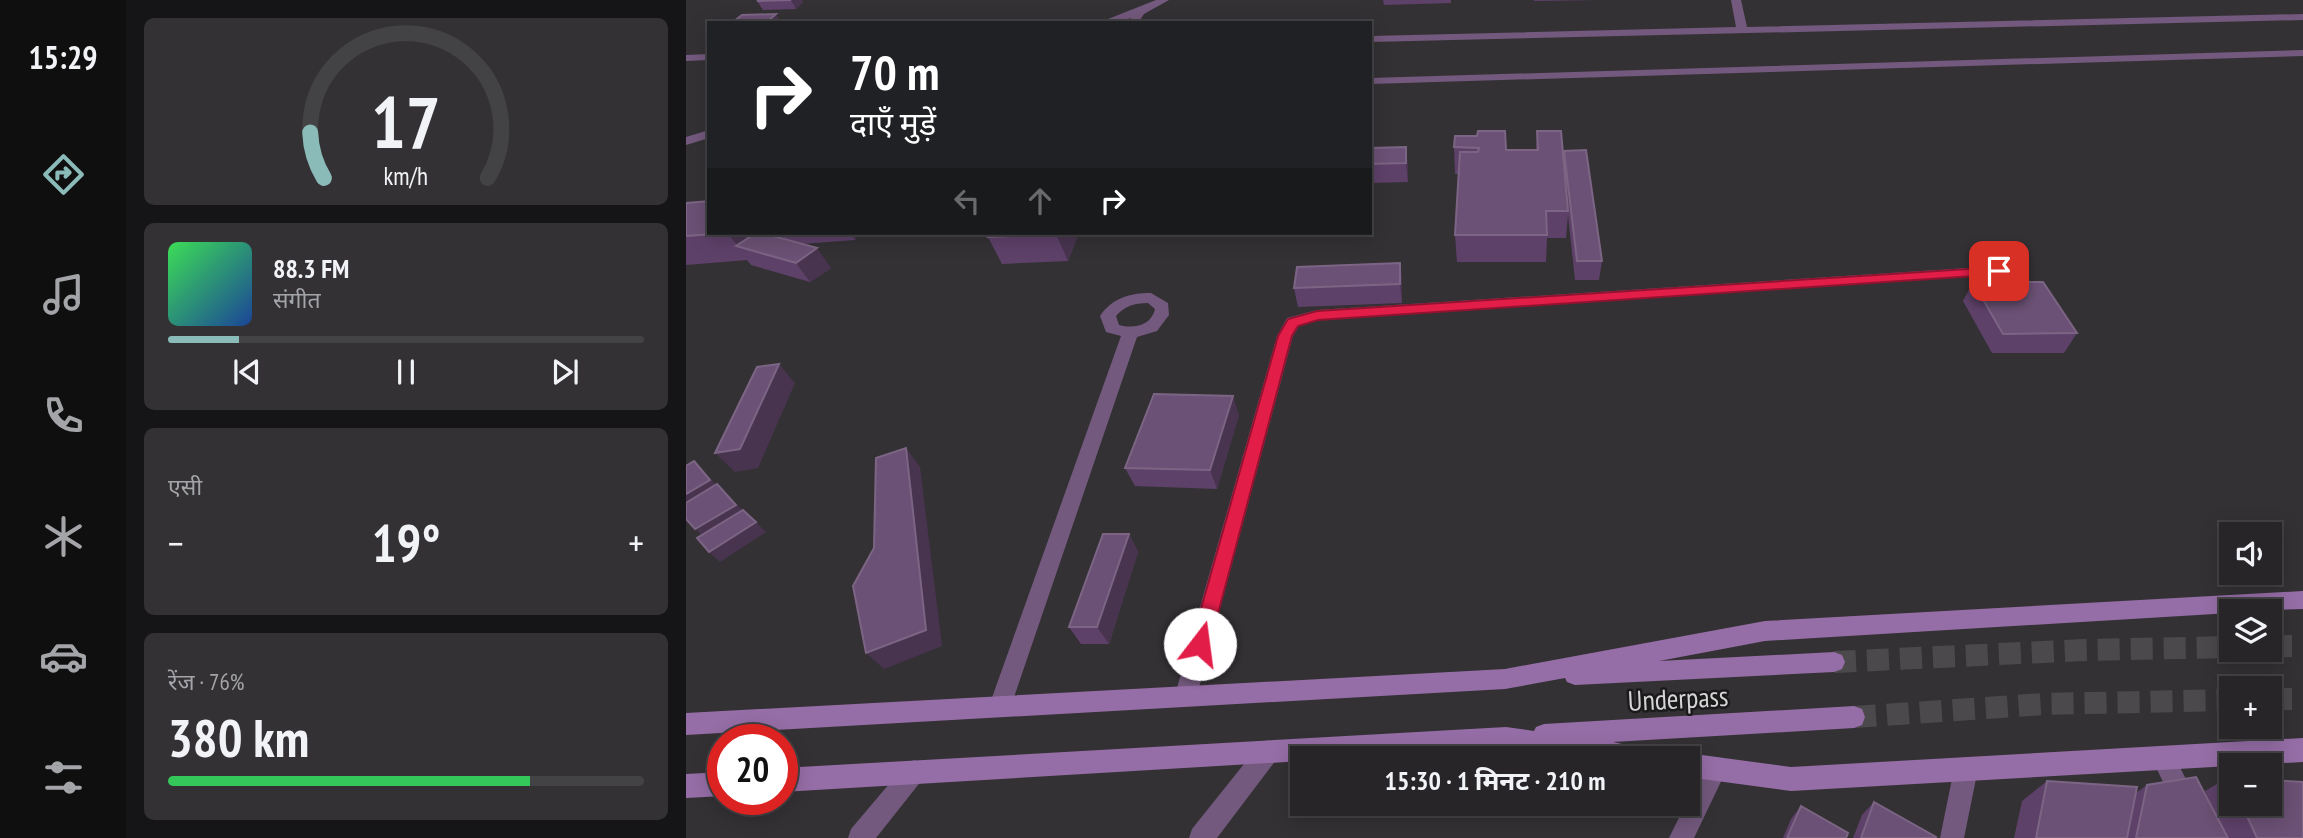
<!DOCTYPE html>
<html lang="hi">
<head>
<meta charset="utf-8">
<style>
	:root { --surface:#272528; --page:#333134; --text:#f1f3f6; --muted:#a4a5a8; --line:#434245; --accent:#8bbbb9 }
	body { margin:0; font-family:"PT Sans Narrow","Noto Sans Devanagari",sans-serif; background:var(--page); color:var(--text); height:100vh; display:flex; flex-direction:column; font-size:26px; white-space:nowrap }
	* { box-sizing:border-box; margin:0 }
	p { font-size:23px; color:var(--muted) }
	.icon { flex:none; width:38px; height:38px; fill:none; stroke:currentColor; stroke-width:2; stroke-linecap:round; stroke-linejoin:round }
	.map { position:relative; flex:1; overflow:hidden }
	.panel { display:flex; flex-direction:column; gap:18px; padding:18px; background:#151416; width:560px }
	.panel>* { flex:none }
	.guide { position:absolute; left:21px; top:21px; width:665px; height:214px; border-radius:0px; box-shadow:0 4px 18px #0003,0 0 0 2px var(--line); background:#202124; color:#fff; overflow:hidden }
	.fabs { position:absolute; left:1533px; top:522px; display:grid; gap:14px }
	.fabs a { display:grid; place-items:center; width:63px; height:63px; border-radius:0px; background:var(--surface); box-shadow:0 4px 18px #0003,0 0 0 2px var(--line); font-size:35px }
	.speed { position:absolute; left:21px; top:724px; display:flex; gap:14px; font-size:35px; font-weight:700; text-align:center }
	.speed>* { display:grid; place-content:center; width:91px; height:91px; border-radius:50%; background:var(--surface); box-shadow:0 4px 18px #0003,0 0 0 2px var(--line); line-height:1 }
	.speed .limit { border:10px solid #d22; background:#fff; color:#111 }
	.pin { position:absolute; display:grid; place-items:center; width:60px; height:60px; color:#fff; margin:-30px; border-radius:14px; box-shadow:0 4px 10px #0006 }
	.me { position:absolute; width:77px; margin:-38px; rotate:15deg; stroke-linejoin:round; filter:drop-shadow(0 0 5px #0008) }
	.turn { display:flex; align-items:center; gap:24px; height:147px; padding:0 28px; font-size:32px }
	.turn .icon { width:91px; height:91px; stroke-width:2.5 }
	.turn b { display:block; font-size:49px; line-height:60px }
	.lanes { display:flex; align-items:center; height:66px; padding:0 28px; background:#0003; justify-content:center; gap:35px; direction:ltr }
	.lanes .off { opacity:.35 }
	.big { font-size:52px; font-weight:700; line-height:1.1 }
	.panel .card { flex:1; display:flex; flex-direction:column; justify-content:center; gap:10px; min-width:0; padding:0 24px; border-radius:10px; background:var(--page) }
	.panel .dial { align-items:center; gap:0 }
	.dial svg { height:182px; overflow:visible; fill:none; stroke:var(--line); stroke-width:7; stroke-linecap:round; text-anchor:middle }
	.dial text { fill:var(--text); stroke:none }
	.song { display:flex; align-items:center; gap:21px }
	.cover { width:84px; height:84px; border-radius:10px; background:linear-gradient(135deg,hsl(130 70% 55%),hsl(220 70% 35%)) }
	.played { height:7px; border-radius:4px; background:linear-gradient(90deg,var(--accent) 15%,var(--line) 15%) }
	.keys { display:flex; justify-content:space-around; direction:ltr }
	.heat { display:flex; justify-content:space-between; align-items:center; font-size:38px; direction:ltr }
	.charge { height:10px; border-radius:5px; background:linear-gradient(90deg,#34c759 76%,var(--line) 0) }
	.trip { position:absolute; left:604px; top:746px; width:410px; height:70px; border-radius:0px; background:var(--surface); box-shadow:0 4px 18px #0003,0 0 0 2px var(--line); font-weight:700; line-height:70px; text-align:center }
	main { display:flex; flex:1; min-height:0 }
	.dock { display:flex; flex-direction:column; width:126px; justify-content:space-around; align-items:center; background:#100f10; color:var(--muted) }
	.dock .icon { width:49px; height:49px }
	.dock .current { color:var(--accent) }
	.dock b { font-size:32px; color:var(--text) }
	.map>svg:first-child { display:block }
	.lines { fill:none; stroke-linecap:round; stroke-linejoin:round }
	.secondary-tunnel { stroke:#4c494d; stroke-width:22; stroke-dasharray:22 11; stroke-linecap:butt }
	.service { fill:#73597d; fill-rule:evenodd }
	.minor { fill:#73597d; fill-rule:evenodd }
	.secondary { fill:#966ea7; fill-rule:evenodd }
	.wall { fill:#5e4169 }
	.shaded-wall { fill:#48344f }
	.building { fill:#6b5175; stroke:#7c6584; stroke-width:2 }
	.route { fill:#e11d48; stroke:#92132f; stroke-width:2 }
	.labels { text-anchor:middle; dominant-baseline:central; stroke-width:5; stroke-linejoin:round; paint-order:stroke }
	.near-street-label { font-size:28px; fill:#d6d4d6; stroke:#1b1a1b }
</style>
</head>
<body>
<main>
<nav class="dock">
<b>15:29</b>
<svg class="icon current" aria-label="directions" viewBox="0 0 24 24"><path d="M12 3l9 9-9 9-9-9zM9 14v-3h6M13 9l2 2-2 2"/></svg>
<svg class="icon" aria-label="music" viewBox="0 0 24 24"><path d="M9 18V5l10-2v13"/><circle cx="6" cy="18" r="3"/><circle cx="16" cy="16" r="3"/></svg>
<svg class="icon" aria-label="phone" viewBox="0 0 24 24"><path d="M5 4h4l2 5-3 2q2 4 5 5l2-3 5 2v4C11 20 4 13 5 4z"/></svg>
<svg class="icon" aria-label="climate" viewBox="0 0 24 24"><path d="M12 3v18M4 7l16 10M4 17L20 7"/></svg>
<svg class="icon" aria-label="car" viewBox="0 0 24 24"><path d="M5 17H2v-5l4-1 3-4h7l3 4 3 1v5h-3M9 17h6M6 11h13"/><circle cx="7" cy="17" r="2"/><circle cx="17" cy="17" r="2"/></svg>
<svg class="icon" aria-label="filters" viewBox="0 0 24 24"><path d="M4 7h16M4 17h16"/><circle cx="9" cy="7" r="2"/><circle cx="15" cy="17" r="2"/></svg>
</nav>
<section class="panel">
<div class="card dial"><svg viewBox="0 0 100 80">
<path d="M14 69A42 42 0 1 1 86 69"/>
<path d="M14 69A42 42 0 0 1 8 49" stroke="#8bbbb9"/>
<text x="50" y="56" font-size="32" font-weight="700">17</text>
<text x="50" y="72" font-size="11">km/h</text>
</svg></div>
<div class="card">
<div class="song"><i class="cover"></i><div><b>88.3 FM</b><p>संगीत</p></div></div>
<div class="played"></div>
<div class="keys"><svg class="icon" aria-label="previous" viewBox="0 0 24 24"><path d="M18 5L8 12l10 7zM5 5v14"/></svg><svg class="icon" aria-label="pause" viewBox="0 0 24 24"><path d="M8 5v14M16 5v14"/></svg><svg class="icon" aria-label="next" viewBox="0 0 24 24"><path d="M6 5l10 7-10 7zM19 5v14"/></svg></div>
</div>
<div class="card"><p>एसी</p>
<div class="heat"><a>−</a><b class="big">19°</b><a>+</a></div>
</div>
<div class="card"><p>रेंज · 76%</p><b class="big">380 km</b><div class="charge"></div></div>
</section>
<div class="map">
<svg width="1617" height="838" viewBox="0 0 1617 838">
	<rect width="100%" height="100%" fill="#343135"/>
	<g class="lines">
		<path class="secondary-tunnel" d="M1584,646H1617
			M1148,662L1398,650L1545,647
			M1584,699H1617
			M1168,717L1357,704L1545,700"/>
		<path class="service" d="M470,0H483L458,14L452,23H442L445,18L429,23H412Z
			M1045,0H1055L1061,27L1617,14V20L684,42V36L1050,27Z
			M1617,50V56L684,84V78Z
			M23,54V60L0,61V55Z
			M23,130V138L0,145V137Z
			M1313,266L1318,268L1320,271L1318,274L631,320L613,326L607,336L511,695L508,703L500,706L492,703L489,695L591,336L601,318L631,310Z
			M465,293L482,303L483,315L471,331L451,337L325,706L322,714L314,717L306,714L303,706L435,336L420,332L414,316C426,298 444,293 465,293ZM462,303L469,309C465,326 448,329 433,325L430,316C439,306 448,303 462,303Z
			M1280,757L1288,761L1292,769L1278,838H1254L1268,769L1272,761Z
			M228,760L236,764L240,772L236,780L190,838H162L165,829L220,764Z"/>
		<path class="minor" d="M582,740L590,744L594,752L590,760L531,838H503L506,829L574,744Z
			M1478,747L1486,751L1529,838H1504L1466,759L1470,751Z
			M1029,757L1037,761L1041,769L1008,838H983L1021,761Z"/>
		<path class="secondary" d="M1617,591V609L1545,611V613L1079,641L973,661L1148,652L1156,655L1159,662L1156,669L1148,672L889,685L881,682L879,678L819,689L0,735V713L819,669L1079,621Z
			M1168,706L1176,709L1179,717L1176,725L1168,728L927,742L963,750L967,758H875L820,749L678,758H616V761L96,792V768L820,727L848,731L850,727L858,724Z
			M1617,738V762L1105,791L1001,777V758H992L1001,753L1105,767Z
			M37,772V796L0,798V774Z"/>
	</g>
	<path class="wall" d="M73,0H116L117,2L110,9L77,10L71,1Z
		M697,0H765V3L698,5Z
		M848,0H912L848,1Z
		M851,131L878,160V151L916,261L913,280H889L882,215L880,238H861L860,262H771L769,235L773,174H769L768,147L791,136L820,150H850Z
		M720,147L722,182L684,183V148Z
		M0,203L80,234L98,239L93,233H173L169,240L116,244L145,268L124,282L65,265L61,260L0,265Z
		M304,233H393L382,261L316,264L302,237Z
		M714,263L716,282V303L612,307L608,288Z
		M1287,282L1391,333L1378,353H1306L1277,301Z
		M553,415L531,489L449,486L439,468Z
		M443,534L452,552L423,644H395L383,627Z
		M1543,777H1545V803H1584L1617,838H1328L1336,801L1361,781L1450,793L1461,785L1528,811L1519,791Z
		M1188,802L1249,838H1167L1176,815Z
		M1115,806L1160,838H1097L1105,819Z"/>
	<path class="shaded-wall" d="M105,0H116L117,2L110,9Z
		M90,14L95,23H83L82,21Z
		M720,147L722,165V182L720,163Z
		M41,233H81L68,251L52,246Z
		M164,233H173L169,240Z
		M370,233H393L382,261L370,234Z
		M131,248L145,268L124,282L110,263Z
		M714,263L716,282V303L714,284Z
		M93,364L109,383L72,468L49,472L29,453Z
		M547,396L553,415L531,489L524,470Z
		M220,448L234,467L256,646L198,669L180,653Z
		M8,461L18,471L34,490L0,510V494Z
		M31,484L60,514L20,539L9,529Z
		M57,510L80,532L34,562L23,552Z
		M443,534L452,552L423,644L411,627Z"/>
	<path class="building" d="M73,0H105L71,1Z
		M90,14L82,21L47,22L56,15Z
		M792,131H819L820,150H852L851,131H875L882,211H860L861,235H769L774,152H792L793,148L768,147L769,136H791Z
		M720,147V163L684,164V148Z
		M900,150L916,261H891L878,151Z
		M23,201V233H42L0,236V203Z
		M70,233H76L131,248L110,263L50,246Z
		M304,233H370V234L302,237Z
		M714,263V284L608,288L611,267Z
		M1287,282H1357L1391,333L1317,334Z
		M93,364L54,449L29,453L71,367Z
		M468,394L547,396L524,470L439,468Z
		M220,448L240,630L180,653L167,586L188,548L190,458Z
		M8,461L24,480L0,494V466Z
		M31,484L50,505L9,529L0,519V503Z
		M57,510L70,522L23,552L11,538Z
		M417,534H443L411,627H383Z
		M1510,777L1542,838H1450L1461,785Z
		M1584,780L1617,782V838H1571L1555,803H1584Z
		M1361,781L1451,787L1441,838H1350Z
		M1188,802L1250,837L1249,838H1175Z
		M1115,806L1162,833L1160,838H1101Z"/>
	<path class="route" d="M1313,267L1318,268V274L632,320L612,326L606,336L524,644L521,650L514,653L508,650L505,644L592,336L602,319L631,311Z"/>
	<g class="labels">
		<g class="near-street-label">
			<text transform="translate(992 698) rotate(-3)">Underpass</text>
		</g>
	</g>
</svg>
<div class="fabs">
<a><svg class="icon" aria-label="sound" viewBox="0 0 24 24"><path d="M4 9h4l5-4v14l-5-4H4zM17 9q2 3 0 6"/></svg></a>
<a><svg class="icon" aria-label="layers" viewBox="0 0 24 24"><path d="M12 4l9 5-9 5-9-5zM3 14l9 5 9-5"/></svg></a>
<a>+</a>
<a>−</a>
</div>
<div class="speed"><div class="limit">20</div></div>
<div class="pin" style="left:1313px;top:271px;background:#d93025"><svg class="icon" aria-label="arrive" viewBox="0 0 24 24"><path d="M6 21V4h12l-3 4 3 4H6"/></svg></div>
<svg class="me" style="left:514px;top:644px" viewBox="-20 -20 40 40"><circle r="19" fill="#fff"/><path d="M0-13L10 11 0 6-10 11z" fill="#e11d48"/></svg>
<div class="trip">15:30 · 1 मिनट · 210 m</div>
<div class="guide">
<div class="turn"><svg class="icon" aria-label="right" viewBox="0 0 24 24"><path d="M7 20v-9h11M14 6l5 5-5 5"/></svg><div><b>70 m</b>दाएँ मुड़ें</div></div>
<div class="lanes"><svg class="icon off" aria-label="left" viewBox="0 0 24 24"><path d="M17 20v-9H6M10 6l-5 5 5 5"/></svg><svg class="icon off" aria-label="ahead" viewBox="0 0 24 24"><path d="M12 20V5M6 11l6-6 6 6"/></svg><svg class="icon" aria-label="right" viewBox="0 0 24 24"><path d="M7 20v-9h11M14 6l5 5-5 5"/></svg></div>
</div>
</div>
</main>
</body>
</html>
